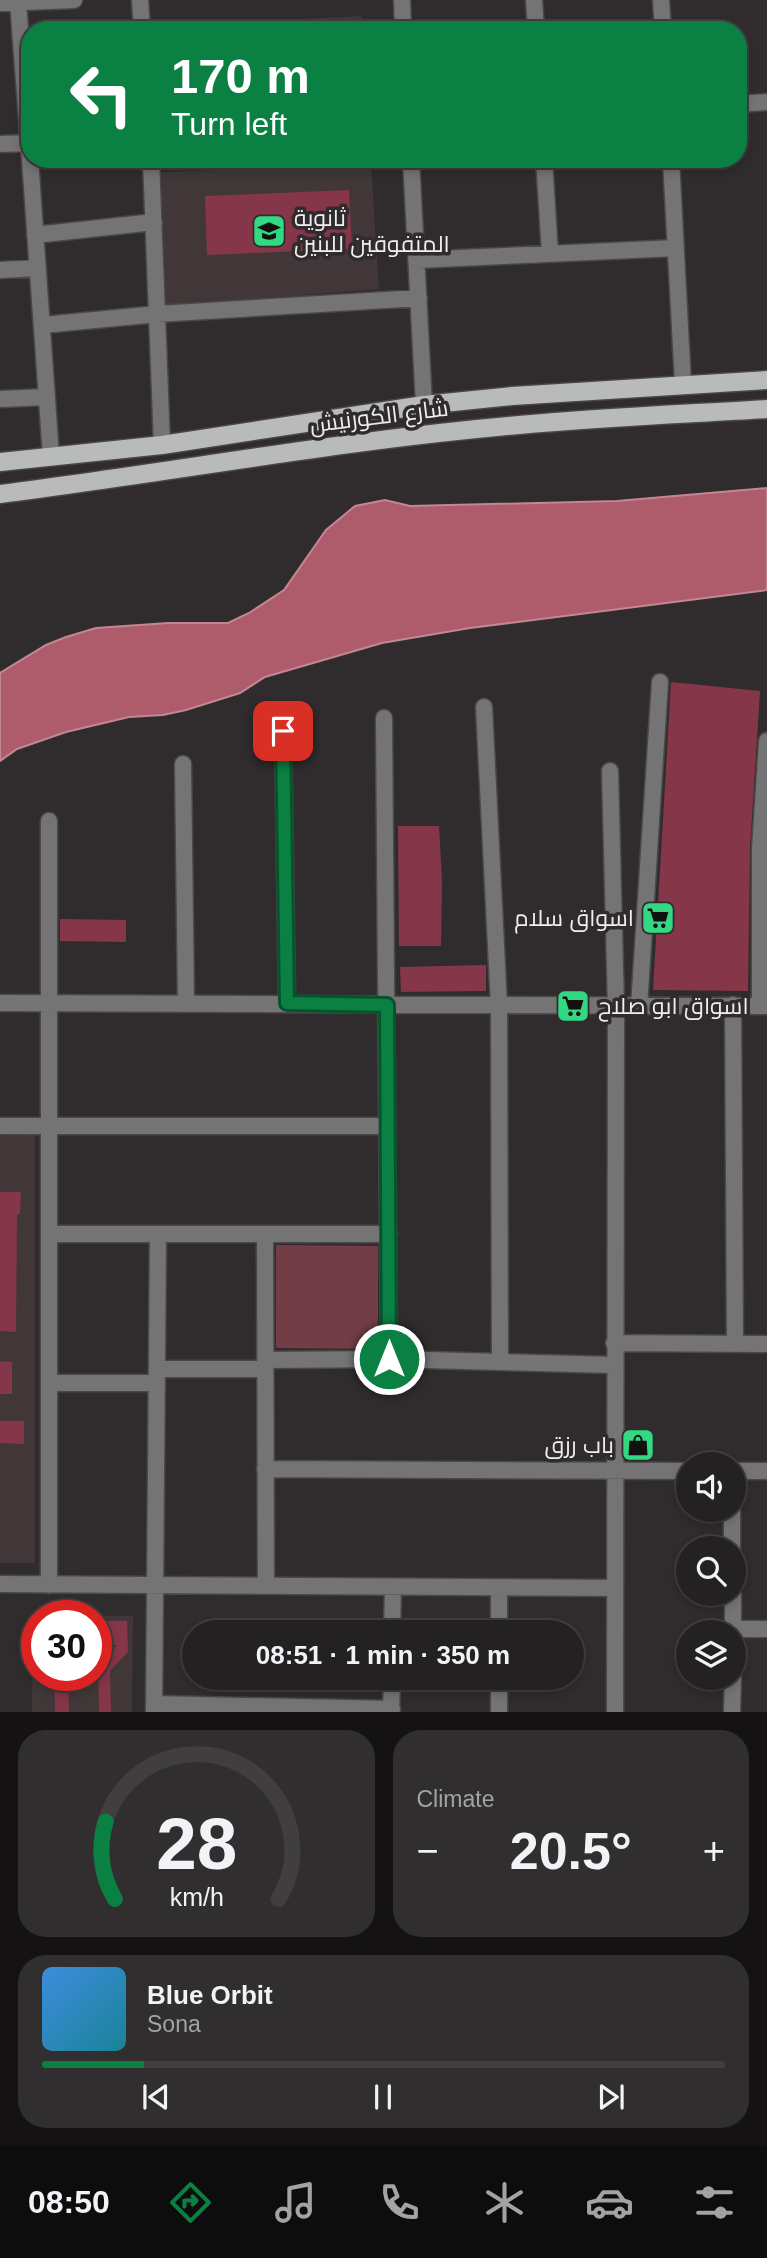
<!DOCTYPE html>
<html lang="en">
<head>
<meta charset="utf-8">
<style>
	:root { --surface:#242122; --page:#302e2f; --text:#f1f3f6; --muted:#a3a3a5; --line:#413e40; --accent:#0b8043 }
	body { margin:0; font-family:Helvetica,Cairo,sans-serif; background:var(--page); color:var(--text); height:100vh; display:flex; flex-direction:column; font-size:26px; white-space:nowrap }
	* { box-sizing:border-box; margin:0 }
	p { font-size:23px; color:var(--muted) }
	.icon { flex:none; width:38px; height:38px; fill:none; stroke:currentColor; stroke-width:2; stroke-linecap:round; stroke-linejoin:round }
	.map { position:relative; height:1712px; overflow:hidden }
	.drawer { display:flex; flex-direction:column; gap:18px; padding:18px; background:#141213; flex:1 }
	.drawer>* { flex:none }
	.banner { position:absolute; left:21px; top:21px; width:726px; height:147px; border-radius:28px; box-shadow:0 4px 10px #0003,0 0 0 2px var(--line); background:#0b8043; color:#fff; overflow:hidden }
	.fabs { position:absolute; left:676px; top:1452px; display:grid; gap:14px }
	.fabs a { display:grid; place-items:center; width:70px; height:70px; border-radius:50%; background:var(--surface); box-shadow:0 4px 10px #0003,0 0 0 2px var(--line); font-size:35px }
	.speed { position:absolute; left:21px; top:1600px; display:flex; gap:14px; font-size:35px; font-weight:700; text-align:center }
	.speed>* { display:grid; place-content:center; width:91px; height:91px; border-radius:50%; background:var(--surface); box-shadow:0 4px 10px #0003,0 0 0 2px var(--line); line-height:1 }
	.speed .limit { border:10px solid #d22; background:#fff; color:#111 }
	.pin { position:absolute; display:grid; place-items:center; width:60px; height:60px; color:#fff; margin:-30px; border-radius:14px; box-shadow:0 4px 10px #0006 }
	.me { position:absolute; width:77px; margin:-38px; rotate:0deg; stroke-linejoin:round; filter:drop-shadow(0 0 5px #0008) }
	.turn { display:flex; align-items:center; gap:24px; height:147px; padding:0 35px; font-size:32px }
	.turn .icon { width:91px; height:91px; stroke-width:2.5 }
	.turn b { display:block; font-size:49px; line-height:60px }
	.big { font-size:52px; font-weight:700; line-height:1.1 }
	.drawer .widget { flex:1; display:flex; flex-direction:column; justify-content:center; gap:10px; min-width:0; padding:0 24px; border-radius:28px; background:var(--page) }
	.drawer .dial { align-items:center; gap:0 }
	.dial svg { height:182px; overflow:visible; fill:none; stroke:var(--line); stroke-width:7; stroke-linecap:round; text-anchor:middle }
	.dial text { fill:var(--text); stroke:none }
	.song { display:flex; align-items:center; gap:21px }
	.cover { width:84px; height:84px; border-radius:10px; background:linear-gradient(135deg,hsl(210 70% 55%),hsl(190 70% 35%)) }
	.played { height:7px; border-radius:4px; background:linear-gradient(90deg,var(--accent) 15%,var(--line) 15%) }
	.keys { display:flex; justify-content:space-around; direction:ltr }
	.heat { display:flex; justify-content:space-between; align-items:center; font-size:38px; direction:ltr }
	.drawer .tiles { flex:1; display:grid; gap:18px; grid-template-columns:1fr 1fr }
	.widget:last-child { grid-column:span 2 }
	.trip { position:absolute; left:182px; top:1620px; width:402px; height:70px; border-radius:35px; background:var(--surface); box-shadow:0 4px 10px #0003,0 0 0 2px var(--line); font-weight:700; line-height:70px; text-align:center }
	.tab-bar { display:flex; height:112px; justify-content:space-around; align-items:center; background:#0e0d0e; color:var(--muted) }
	.tab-bar .icon { width:49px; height:49px }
	.tab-bar .active { color:var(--accent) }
	.tab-bar b { font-size:32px; color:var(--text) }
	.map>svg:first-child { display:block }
	.built { fill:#413738 }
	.green { fill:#733d47 }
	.water { fill:#ae5b6b; stroke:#c28793; stroke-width:2 }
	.building { fill:#853648 }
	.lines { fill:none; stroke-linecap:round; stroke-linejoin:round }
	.minor-casing { stroke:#4b4748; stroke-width:19 }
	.major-casing { stroke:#4b4748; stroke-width:21 }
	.minor { stroke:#737473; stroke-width:16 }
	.major { stroke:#b8bbb9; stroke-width:18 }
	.route-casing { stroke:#07532c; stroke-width:18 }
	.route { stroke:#0b8043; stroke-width:12 }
	.labels { text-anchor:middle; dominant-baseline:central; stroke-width:7; stroke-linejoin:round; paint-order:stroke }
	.poi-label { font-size:23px; fill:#f1eeef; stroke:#302c2d; text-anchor:start }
	.street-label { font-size:23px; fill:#f1eeef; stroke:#302c2d }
</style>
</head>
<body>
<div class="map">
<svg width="767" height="1712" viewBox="0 0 767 1712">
	<rect width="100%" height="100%" fill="#302c2d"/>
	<path class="built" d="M361,16L362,30H151V27Z
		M371,164L379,289L166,306L161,172Z
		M35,1135V1563H0V1136Z
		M33,1614L79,1615H37V1675H96V1616H133L132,1712H32Z"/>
	<path class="green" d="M276,1245L378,1246V1349L276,1348Z"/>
	<path class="water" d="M767,488V590L470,628L382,643L265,677L240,693L186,710L163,715L129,717L66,732L17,749L0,761V673L46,645L66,637L96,628L168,623H228L249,613L284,590L326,530L355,506L385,500L410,506L617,501Z"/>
	<path class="building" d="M349,190L352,249L207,255L205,196Z
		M671,682L760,691L750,848L748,991L653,990Z
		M398,826H439L442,882L441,946H399Z
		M60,919L126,920V942L60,941Z
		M486,965V991L401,992L400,967Z
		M0,1192H21L20,1214H17L16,1332L0,1331Z
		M0,1361L12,1362V1394H0Z
		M0,1421H24V1444L0,1443Z
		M96,1621H127L128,1652L110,1671L111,1712H99L98,1665L117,1645H96Z
		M54,1675H68L69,1712H55Z"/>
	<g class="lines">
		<defs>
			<path id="minor" d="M140,0L142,30
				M402,0L403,30
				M534,0L536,30
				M661,0L663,30
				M18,2L30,159
				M0,3L74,0
				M738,104L767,102
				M0,144L29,143
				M30,159L51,456
				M151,159L162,445
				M411,159L424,405
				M544,159L550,254
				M671,159L683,384
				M35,235L154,222
				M416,260L676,248
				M0,270L38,268
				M43,325L157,314L419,298
				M0,399L47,397
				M484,707L499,1006L500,1360
				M384,718L389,1359
				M283,731L287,1003
				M183,764L186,1003
				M610,771L616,1007L615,1712
				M49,821V1585
				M0,1003L767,1006
				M733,1005L735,1344
				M760,1006V849L767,741
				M639,1007L660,682
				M0,1126H388
				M49,1234H389
				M265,1234L266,1586
				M614,1343L767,1344
				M265,1360L389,1359L615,1365
				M157,1369H265
				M49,1383H157
				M265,1469L688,1471
				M733,1471H767
				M732,1510V1549
				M0,1584L615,1588
				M499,1588V1633
				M733,1594V1661
				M734,1629H767
				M392,1633L393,1587
				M499,1678V1712
				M154,1704L392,1709
				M154,1712L158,1234
				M391,1712L392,1678
				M732,1712L733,1678"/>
			<path id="major" d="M0,462L162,445L424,405L512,396L767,380
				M0,494C173,472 345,440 519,425C601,417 684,414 767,409"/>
		</defs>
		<use href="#minor" class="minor-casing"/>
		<use href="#major" class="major-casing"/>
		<use href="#minor" class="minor"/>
		<use href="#major" class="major"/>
	</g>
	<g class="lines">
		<defs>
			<path id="route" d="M283,731L287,1003L387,1005L389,1359"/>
		</defs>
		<use href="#route" class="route-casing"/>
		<use href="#route" class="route"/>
	</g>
	<defs>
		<symbol id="school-square" viewBox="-11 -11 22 22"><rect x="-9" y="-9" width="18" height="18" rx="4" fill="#32d882" stroke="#302c2d"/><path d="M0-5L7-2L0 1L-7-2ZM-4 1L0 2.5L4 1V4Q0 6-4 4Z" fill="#111"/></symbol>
		<symbol id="supermarket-square" viewBox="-11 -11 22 22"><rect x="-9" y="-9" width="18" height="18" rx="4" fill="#32d882" stroke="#302c2d"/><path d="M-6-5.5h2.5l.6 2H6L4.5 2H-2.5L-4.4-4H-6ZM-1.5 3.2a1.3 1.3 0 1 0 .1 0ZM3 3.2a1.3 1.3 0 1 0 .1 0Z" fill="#111"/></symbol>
		<symbol id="shop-square" viewBox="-11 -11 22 22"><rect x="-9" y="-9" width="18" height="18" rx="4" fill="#32d882" stroke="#302c2d"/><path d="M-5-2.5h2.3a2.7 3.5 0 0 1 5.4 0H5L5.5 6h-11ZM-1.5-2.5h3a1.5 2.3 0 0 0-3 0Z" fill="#111"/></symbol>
	</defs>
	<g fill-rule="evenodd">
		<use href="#school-square" x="250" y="212" width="38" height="38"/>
		<use href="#supermarket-square" x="639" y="899" width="38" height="38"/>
		<use href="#supermarket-square" x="554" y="987" width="38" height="38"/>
		<use href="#shop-square" x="619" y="1426" width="38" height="38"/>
	</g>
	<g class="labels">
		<g class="poi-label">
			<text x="294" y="218">ثانوية<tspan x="294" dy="26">المتفوقين للبنين</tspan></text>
			<text x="634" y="918" text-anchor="end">اسواق سلام</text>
			<text x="598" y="1006">اسواق ابو صلاح</text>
			<text x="614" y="1445" text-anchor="end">باب رزق</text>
		</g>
		<g class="street-label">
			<text transform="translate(379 416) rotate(-7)">شارع الكورنيش</text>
		</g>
	</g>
</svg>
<div class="fabs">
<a><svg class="icon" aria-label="sound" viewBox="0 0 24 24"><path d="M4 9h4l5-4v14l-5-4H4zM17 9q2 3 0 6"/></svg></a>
<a><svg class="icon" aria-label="search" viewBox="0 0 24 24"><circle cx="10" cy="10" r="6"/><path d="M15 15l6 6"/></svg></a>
<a><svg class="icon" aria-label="layers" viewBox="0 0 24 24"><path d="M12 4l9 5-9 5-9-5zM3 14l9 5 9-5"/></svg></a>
</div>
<div class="speed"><div class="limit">30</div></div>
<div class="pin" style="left:283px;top:731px;background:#d93025"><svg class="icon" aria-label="arrive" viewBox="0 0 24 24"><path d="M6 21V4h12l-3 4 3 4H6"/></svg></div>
<svg class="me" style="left:389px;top:1359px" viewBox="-20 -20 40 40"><circle r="17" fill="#0b8043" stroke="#fff" stroke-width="3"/><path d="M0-11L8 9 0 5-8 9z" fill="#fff"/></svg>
<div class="trip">08:51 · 1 min · 350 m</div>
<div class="banner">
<div class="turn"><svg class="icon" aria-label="left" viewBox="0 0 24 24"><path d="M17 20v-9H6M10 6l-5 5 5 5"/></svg><div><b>170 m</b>Turn left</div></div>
</div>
</div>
<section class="drawer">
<div class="tiles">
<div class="widget dial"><svg viewBox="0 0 100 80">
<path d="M14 69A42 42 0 1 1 86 69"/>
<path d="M14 69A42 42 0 0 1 10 35" stroke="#0b8043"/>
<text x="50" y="56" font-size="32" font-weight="700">28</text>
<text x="50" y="72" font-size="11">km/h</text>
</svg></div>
<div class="widget"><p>Climate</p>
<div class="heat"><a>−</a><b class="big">20.5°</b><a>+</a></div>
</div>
<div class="widget">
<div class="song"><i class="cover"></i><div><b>Blue Orbit</b><p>Sona</p></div></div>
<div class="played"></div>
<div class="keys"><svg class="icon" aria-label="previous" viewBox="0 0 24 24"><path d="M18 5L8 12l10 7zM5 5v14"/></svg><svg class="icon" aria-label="pause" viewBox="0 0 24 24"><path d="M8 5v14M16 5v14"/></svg><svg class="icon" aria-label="next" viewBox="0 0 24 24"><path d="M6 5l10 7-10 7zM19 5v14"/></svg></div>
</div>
</div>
</section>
<nav class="tab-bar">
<b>08:50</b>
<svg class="icon active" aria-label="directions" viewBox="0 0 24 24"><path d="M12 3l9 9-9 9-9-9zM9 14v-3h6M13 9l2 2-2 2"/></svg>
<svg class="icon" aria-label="music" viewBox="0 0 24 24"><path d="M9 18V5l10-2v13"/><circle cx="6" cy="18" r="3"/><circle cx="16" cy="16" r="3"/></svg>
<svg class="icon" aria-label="phone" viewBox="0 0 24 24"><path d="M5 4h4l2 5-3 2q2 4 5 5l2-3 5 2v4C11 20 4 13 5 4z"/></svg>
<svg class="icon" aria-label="climate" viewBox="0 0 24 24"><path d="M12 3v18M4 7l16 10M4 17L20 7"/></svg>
<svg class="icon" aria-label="car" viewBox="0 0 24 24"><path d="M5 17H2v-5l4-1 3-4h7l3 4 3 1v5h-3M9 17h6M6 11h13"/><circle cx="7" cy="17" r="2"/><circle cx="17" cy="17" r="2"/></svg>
<svg class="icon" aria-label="filters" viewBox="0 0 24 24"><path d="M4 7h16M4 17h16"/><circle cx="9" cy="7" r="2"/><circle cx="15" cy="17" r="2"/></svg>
</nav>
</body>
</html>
